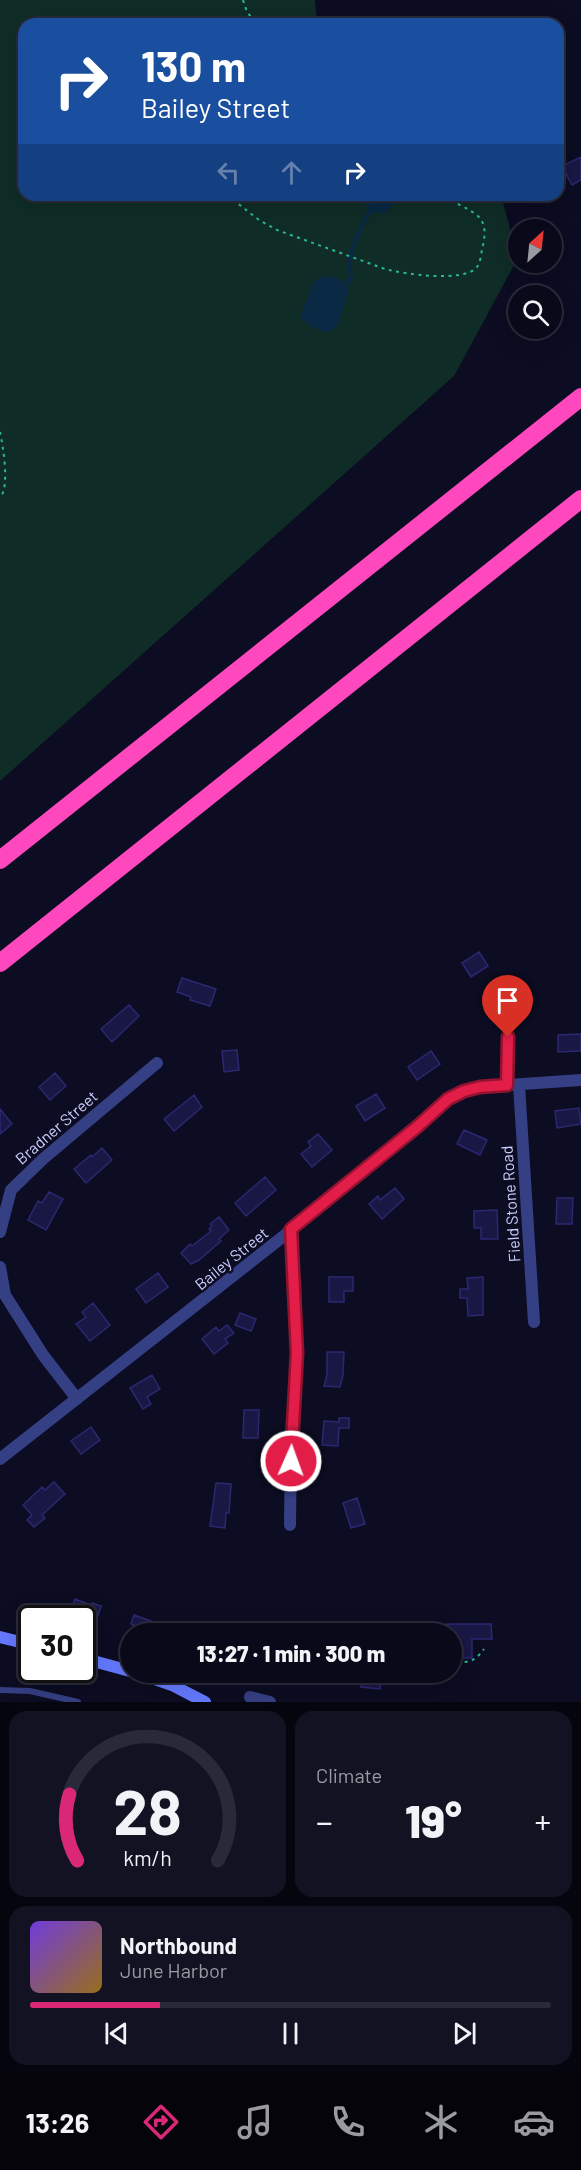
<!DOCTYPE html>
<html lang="en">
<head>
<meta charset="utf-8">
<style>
	:root { --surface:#09091a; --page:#121223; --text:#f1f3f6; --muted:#999aa2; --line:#292a39; --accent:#db2777 }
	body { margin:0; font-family:Barlow,sans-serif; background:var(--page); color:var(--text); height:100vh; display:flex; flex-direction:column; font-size:22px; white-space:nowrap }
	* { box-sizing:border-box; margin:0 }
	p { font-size:20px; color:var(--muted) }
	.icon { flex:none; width:33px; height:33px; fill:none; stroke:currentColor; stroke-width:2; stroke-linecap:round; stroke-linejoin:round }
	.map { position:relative; height:1702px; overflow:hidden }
	.details { display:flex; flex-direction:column; gap:9px; padding:9px; background:#05050e; flex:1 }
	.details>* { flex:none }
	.hud { position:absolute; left:18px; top:18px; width:546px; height:183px; border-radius:18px; box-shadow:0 6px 24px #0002,0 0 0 2px var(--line); background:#1a4fa0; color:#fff; overflow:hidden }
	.needle { width:39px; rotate:27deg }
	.controls { position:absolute; left:508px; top:219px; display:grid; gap:12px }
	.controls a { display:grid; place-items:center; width:54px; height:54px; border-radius:50%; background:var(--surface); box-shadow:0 6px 24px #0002,0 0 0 2px var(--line); font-size:30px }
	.speed { position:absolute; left:18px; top:1605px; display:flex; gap:12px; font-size:30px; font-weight:700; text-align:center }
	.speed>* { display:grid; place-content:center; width:78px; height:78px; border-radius:50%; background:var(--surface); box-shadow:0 6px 24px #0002,0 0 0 2px var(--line); line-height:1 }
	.speed .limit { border:3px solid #111; border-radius:9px; background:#fff; color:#111 }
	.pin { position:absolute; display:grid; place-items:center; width:51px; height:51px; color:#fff; margin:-62px -26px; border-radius:50% 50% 50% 0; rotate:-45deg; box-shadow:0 0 6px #0007 }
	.pin .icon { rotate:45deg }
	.me { position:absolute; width:66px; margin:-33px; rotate:2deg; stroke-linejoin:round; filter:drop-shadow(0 0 4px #0008) }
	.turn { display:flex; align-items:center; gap:21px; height:126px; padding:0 24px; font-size:27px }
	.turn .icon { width:78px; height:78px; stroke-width:2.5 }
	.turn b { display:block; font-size:42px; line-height:51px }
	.lanes { display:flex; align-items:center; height:57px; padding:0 24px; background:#0003; justify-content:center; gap:30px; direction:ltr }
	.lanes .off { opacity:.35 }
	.big { font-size:45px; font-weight:800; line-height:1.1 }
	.details .widget { flex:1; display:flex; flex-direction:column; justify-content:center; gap:9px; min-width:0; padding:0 21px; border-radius:18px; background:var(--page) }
	.details .dial { align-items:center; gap:0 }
	.dial svg { height:156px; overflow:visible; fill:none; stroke:var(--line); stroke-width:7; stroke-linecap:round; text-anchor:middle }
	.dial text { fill:var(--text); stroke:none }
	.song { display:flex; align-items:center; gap:18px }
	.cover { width:72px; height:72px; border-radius:9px; background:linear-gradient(135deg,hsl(260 70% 55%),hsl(40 70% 35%)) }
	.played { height:6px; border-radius:3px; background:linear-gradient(90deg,var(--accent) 25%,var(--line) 25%) }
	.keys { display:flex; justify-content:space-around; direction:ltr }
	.heat { display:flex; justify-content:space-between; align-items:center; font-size:33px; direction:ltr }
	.details .tiles { flex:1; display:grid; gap:9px; grid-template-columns:1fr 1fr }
	.widget:last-child { grid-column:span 2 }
	.trip { position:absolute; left:120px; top:1623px; width:342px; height:60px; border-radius:30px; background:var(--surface); box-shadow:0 6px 24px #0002,0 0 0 2px var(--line); font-weight:800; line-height:60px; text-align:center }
	.tabs { display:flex; height:96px; justify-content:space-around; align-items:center; background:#04040a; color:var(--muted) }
	.tabs .icon { width:42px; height:42px }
	.tabs .current { color:var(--accent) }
	.tabs b { font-size:27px; color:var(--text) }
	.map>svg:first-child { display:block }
	.green { fill:#0f2c26 }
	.water { fill:#092844 }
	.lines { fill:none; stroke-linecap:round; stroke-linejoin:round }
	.stream { stroke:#092844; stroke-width:4 }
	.building { fill:#191744; stroke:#2b2871; stroke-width:1.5 }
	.path { stroke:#28b898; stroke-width:2; stroke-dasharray:3 4.5; stroke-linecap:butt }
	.lane { stroke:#353f83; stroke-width:6 }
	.street { stroke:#353f83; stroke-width:12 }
	.secondary { stroke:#6479ff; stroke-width:12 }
	.highway { stroke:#ff48bd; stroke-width:18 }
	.route-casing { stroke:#92132f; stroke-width:15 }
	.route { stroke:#e11d48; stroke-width:10 }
	.labels { text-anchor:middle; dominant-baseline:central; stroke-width:5; stroke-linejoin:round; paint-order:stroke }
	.street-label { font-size:16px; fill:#cdd0ff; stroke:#0c0c22 }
</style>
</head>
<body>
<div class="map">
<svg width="581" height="1702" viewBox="0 0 581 1702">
	<rect width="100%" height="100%" fill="#0c0c22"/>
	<path class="green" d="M0,0H315L317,24H24V195H501L518,258L454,376L0,781Z"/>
	<path class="water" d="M362,195H397L398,198L386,212C370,215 367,209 362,195Z
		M323,276C333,276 345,279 349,289L337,326L328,333L312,327L300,317L314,281Z"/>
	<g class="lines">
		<path class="stream" d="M347,284C354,276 349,271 350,262C352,244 362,223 372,208"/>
	</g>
	<path class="building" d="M581,157V180L572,185L562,166Z
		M479,952L488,966L471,977L462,963Z
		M182,978L216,989L210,1006L190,1000L191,997L177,992Z
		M129,1005L139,1016L112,1042L101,1029Z
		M581,1034V1051L558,1052V1035Z
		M237,1050L239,1070L224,1072L222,1051Z
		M431,1051L440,1064L417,1080L408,1067Z
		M55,1073L66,1086L50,1100L39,1087Z
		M376,1094L385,1108L365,1121L356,1106Z
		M194,1095L202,1107L174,1131L164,1119Z
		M579,1108L581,1124L557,1128L555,1111Z
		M0,1109L12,1124L0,1134Z
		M464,1130L487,1140L480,1155L457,1144Z
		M318,1134L332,1150L312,1167L301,1154L311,1146L308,1142Z
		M102,1148L112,1160L86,1183L74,1169L91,1155L92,1157Z
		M265,1177L276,1190L246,1216L235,1203Z
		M395,1188L404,1199L382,1219L369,1204L378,1196L380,1200Z
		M49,1192L63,1199L46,1230L28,1220L38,1201L42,1203Z
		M557,1198H573L572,1224H556Z
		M497,1210L498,1239H481V1228H474V1211Z
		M219,1217L229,1230L219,1239L221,1241L199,1260L191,1264L181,1253L190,1244L192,1246L211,1231L209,1229L212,1226L210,1224Z
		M158,1273L168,1287L146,1303L136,1289Z
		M329,1277H353V1291H344V1302H329Z
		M483,1277V1315L468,1316L467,1298H460V1289H468L467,1278Z
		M93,1303L110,1325L90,1341L76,1324L86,1317L82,1312Z
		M240,1313L256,1319L251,1331L235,1325Z
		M227,1325L234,1333L225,1339L228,1343L214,1354L202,1339L216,1327L219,1331Z
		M327,1352H344L343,1375L340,1387L324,1386L327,1375Z
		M152,1375L160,1389L147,1397L151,1404L143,1409L130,1388Z
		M244,1410H259L258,1438H243Z
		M339,1418H349V1428H339L338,1446L322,1445L324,1421L339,1422Z
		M91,1427L100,1440L81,1454L71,1441Z
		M54,1482L65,1494L42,1515L45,1518L34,1527L27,1520L32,1515L23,1505L42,1487L45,1490Z
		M216,1483L231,1484L229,1513H226L225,1528L210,1526Z
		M357,1498L365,1524L351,1528L343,1503Z
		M75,1599L91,1605L92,1603L101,1606L98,1616L89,1612L86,1618L70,1612Z
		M134,1615L162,1625L159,1634H136L138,1627L131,1624Z
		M454,1624H491L492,1639H472V1658H456L455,1648L452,1647V1634H428V1625Z
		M363,1673L382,1675L380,1689L361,1687Z"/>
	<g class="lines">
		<path class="path" d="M243,0L247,12L257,24
			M227,195L259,220L277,230L385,269C403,274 464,283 477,267C481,262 481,252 483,245C485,236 486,226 480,218C470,208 452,202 439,195
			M0,432C3,446 10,487 0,498
			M452,1658L456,1663C471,1662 476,1660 484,1649"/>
		<path class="lane" d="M0,1690L30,1691L78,1702"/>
		<path class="street" d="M507,1085L508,1037
			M519,1085L534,1322
			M0,1232L11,1190L43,1159L157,1063
			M0,1267L5,1295L43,1355L77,1399
			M0,1459L285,1235L291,1229L449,1099L463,1091L480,1087L581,1080
			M290,1525L291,1439L297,1353L291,1229
			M250,1697L270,1702"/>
		<path class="secondary" d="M0,1637L32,1645
			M82,1658L130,1671
			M135,1672L172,1685L205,1702"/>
		<path class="highway" d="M0,860L581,397
			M0,963L581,499"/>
	</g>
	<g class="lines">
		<defs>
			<path id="route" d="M291,1461L297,1353L291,1229L417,1127L448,1099L464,1091L480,1087L507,1085L508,1037"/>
		</defs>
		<use href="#route" class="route-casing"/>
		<use href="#route" class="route"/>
	</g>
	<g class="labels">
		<g class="street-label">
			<text transform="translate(56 1127) rotate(-41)">Bradner Street</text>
			<text transform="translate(510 1204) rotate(-94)">Field Stone Road</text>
			<text transform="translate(231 1258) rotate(-39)">Bailey Street</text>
		</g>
	</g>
</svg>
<div class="controls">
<a><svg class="needle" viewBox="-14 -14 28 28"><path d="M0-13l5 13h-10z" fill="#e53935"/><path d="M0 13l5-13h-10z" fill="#999aa2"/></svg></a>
<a><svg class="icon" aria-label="search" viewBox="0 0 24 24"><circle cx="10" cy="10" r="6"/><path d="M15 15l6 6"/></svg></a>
</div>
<div class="speed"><div class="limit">30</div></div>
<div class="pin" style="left:508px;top:1037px;background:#d93025"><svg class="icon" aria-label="arrive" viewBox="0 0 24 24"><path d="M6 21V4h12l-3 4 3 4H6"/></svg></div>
<svg class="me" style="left:291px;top:1461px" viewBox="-20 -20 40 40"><circle r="17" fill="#e11d48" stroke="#fff" stroke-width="3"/><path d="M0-11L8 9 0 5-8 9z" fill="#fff"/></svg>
<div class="trip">13:27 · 1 min · 300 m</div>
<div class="hud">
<div class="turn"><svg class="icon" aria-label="right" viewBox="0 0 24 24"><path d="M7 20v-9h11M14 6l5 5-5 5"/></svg><div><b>130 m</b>Bailey Street</div></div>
<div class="lanes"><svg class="icon off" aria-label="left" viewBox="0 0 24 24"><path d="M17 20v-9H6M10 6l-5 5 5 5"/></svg><svg class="icon off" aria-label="ahead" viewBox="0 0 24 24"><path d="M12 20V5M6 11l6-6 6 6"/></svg><svg class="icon" aria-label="right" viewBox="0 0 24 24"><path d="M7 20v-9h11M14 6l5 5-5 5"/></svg></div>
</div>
</div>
<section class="details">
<div class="tiles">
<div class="widget dial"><svg viewBox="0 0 100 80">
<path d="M14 69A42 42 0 1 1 86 69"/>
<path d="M14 69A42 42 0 0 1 10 35" stroke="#db2777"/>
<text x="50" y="56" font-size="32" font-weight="700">28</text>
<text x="50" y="72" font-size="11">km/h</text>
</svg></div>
<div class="widget"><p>Climate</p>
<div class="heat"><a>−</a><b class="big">19°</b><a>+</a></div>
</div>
<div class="widget">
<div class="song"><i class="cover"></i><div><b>Northbound</b><p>June Harbor</p></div></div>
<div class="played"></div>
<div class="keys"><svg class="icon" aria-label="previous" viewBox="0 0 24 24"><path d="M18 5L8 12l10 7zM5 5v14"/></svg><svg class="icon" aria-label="pause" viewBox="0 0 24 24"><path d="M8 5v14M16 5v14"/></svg><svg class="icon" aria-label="next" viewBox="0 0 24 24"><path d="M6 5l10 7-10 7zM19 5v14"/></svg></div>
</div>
</div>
</section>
<nav class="tabs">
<b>13:26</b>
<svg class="icon current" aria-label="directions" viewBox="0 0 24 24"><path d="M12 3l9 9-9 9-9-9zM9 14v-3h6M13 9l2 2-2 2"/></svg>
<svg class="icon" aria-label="music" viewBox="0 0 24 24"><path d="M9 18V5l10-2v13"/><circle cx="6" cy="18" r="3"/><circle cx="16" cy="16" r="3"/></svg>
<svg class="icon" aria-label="phone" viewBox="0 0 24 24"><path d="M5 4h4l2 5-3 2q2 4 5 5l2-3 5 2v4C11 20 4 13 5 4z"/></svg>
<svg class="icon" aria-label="climate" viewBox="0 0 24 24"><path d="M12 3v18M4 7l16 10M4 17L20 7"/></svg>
<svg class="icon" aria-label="car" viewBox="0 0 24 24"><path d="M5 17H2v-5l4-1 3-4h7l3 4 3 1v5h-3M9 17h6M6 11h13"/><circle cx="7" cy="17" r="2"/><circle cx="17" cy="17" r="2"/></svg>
</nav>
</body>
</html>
